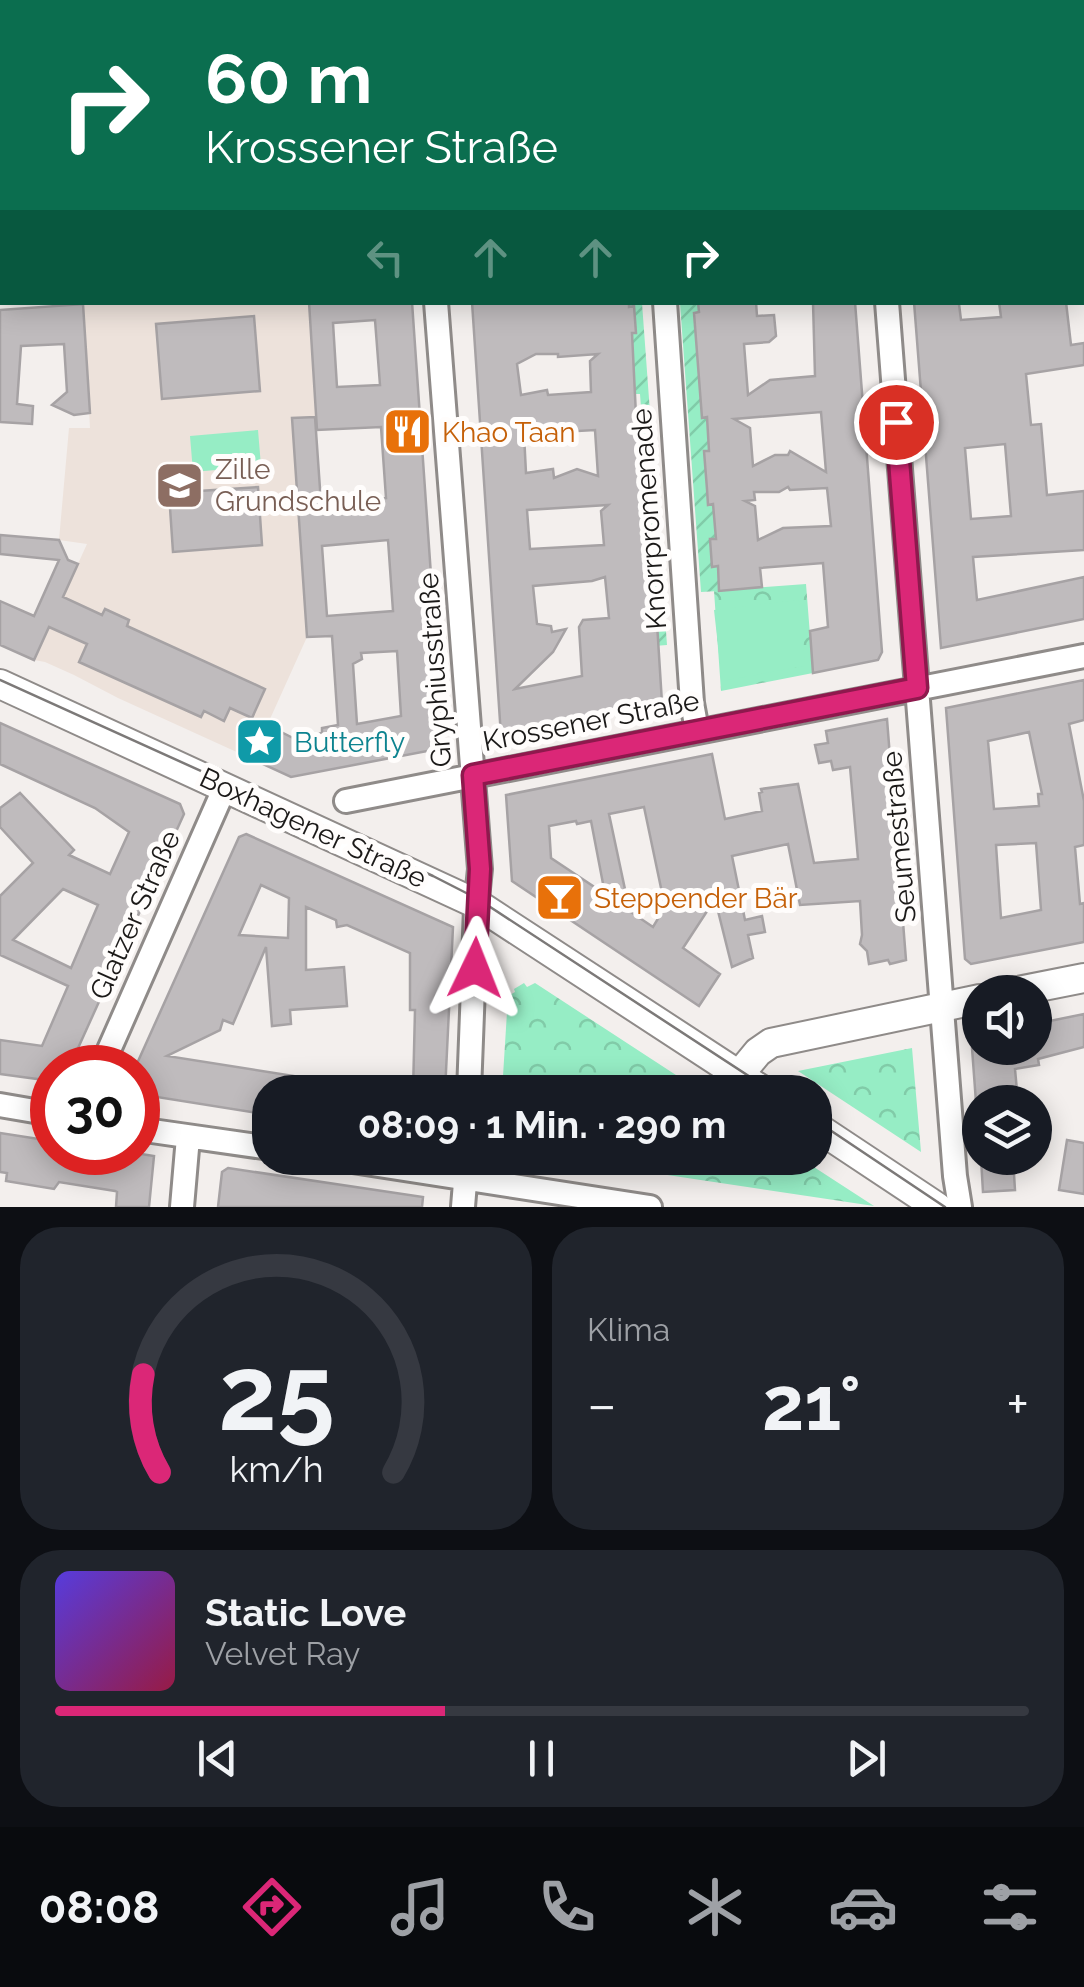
<!DOCTYPE html>
<html lang="de">
<head>
<meta charset="utf-8">
<style>
	:root { --surface:#171b24; --page:#20242c; --text:#f1f3f6; --muted:#9ea1a6; --line:#363941; --accent:#db2777 }
	body { margin:0; font-family:Raleway,sans-serif; background:var(--page); color:var(--text); height:100vh; display:flex; flex-direction:column; font-size:38px; white-space:nowrap }
	* { box-sizing:border-box; margin:0 }
	p { font-size:32px; color:var(--muted) }
	.icon { flex:none; width:55px; height:55px; fill:none; stroke:currentColor; stroke-width:2; stroke-linecap:round; stroke-linejoin:round }
	.map { position:relative; height:1207px; overflow:hidden }
	.details { display:flex; flex-direction:column; gap:20px; padding:20px; background:#0d0f14; flex:1 }
	.details>* { flex:none }
	.hud { position:absolute; left:0px; top:0px; width:1085px; height:305px; box-shadow:0 5px 25px #0003; background:#0b6e4f; color:#fff; overflow:hidden }
	.controls { position:absolute; left:962px; top:975px; display:grid; gap:20px }
	.controls a { display:grid; place-items:center; width:90px; height:90px; border-radius:50%; background:var(--surface); box-shadow:0 5px 25px #0003; font-size:50px }
	.speed { position:absolute; left:30px; top:1045px; display:flex; gap:20px; font-size:50px; font-weight:700; text-align:center }
	.speed>* { display:grid; place-content:center; width:130px; height:130px; border-radius:50%; background:var(--surface); box-shadow:0 5px 25px #0003; line-height:1 }
	.speed .limit { border:15px solid #d22; background:#fff; color:#111 }
	.pin { position:absolute; display:grid; place-items:center; width:85px; height:85px; color:#fff; margin:-42px; border:5px solid #fff; border-radius:50%; box-shadow:0 2px 10px #0007 }
	.me { position:absolute; width:110px; margin:-55px; rotate:2deg; stroke-linejoin:round; filter:drop-shadow(0 0 8px #0008) }
	.turn { display:flex; align-items:center; gap:35px; height:210px; padding:0 40px; font-size:45px }
	.turn .icon { width:130px; height:130px; stroke-width:2.5 }
	.turn b { display:block; font-size:70px; line-height:85px }
	.lanes { display:flex; align-items:center; height:95px; padding:0 40px; background:#0003; justify-content:center; gap:50px; direction:ltr }
	.lanes .off { opacity:.35 }
	.big { font-size:75px; font-weight:700; line-height:1.1 }
	.details .card { flex:1; display:flex; flex-direction:column; justify-content:center; gap:15px; min-width:0; padding:0 35px; border-radius:40px; background:var(--page) }
	.details .dial { align-items:center; gap:0 }
	.dial svg { height:260px; overflow:visible; fill:none; stroke:var(--line); stroke-width:7; stroke-linecap:round; text-anchor:middle }
	.dial text { fill:var(--text); stroke:none }
	.song { display:flex; align-items:center; gap:30px }
	.cover { width:120px; height:120px; border-radius:15px; background:linear-gradient(135deg,hsl(250 70% 55%),hsl(340 70% 35%)) }
	.played { height:10px; border-radius:5px; background:linear-gradient(90deg,var(--accent) 40%,var(--line) 40%) }
	.keys { display:flex; justify-content:space-around; direction:ltr }
	.heat { display:flex; justify-content:space-between; align-items:center; font-size:55px; direction:ltr }
	.details .tiles { flex:1; display:grid; gap:20px; grid-template-columns:1fr 1fr }
	.card:last-child { grid-column:span 2 }
	.trip { position:absolute; left:252px; top:1075px; width:580px; height:100px; border-radius:40px; background:var(--surface); box-shadow:0 5px 25px #0003; font-weight:700; line-height:100px; text-align:center }
	.tabs { display:flex; height:160px; justify-content:space-around; align-items:center; background:#090b0e; color:var(--muted) }
	.tabs .icon { width:70px; height:70px }
	.tabs .active { color:var(--accent) }
	.tabs b { font-size:45px; color:var(--text) }
	.map>svg:first-child { display:block }
	.built { fill:#ede2db }
	.park { fill:url(#park-crowns) }
	.garden { fill:url(#garden-furrows) }
	.pitch { fill:#96edc5 }
	.building { fill:#bfbbbd; stroke:#a6a2a4; stroke-width:2.5; fill-rule:evenodd }
	.lines { fill:none; stroke-linecap:round; stroke-linejoin:round }
	.minor-casing { stroke:#8f8b89; stroke-width:28 }
	.tertiary-casing { stroke:#8f8b89; stroke-width:32 }
	.minor { stroke:#fff; stroke-width:22 }
	.tertiary { stroke:#fff; stroke-width:28 }
	.tram { stroke:#7c7978; stroke-width:2.5 }
	.route-casing { stroke:#8e194d; stroke-width:25 }
	.route { stroke:#db2777; stroke-width:18 }
	.labels { text-anchor:middle; dominant-baseline:central; stroke-width:10; stroke-linejoin:round; paint-order:stroke }
	.food-label { font-size:28px; fill:#c56008; stroke:#fffdfc; text-anchor:start }
	.education-label { font-size:28px; fill:#785e54; stroke:#fffdfc; text-anchor:start }
	.street-label { font-size:28px; fill:#1b1918; stroke:#fffdfc }
	.culture-label { font-size:28px; fill:#0d838f; stroke:#fffdfc; text-anchor:start }
</style>
</head>
<body>
<div class="map">
<svg width="1084" height="1207" viewBox="0 0 1084 1207">
	<defs>
		<pattern id="park-crowns" width="20" height="18" patternUnits="userSpaceOnUse" patternTransform="scale(2.5)"><rect width="20" height="18" fill="#96edc5"/><path d="M2 6a3 3 0 1 1 6 0M12 15a3 3 0 1 1 6 0" fill="none" stroke="#81cba8"/></pattern>
		<pattern id="garden-furrows" width="10" height="10" patternUnits="userSpaceOnUse" patternTransform="scale(2.5)"><rect width="10" height="10" fill="#96edc5"/><path d="M-1 1l2-2M0 10L10 0M9 11l2-2" fill="none" stroke="#81cba8"/></pattern>
	</defs>
	<rect width="100%" height="100%" fill="#f3efed"/>
	<path class="built" d="M96,302L309,303L317,417L292,419L307,637L252,759L118,698L74,675L45,662L34,660L87,544L59,540L69,428H90L83,304Z"/>
	<path class="park" d="M806,584L813,673L721,691L714,591Z
		M524,983L527,987L535,983L702,1092H502L508,996L515,992L514,989Z
		M912,1048L921,1152L798,1071Z
		M554,1158H800L874,1206Z"/>
	<path class="garden" d="M629,303H642L667,645L654,646L655,607L651,608L649,570L653,569L650,542L646,543L644,508L648,507L644,457H638L636,409L641,408L640,394H635L632,333H635Z
		M680,303H698L699,312L694,313L702,417H707L709,451L704,452L708,504H713L716,539L710,540L713,567L718,566L719,591L701,592Z"/>
	<path class="pitch" d="M258,430L261,466L193,472L190,436Z
		M799,600L805,666L722,681L714,610Z"/>
	<path class="building" d="M309,302H412L443,748L291,777L252,759L267,725L295,739L322,733V728L338,725L332,636L307,637L292,418L315,417L321,503L386,498L381,427L317,430ZM375,320L380,385L337,387L333,323ZM388,540L393,611L327,616L322,546ZM397,651L401,716L357,724L353,664L362,659L361,653Z
		M472,302H629V307L634,306L636,333H632L638,457H645L648,508H644L646,543L651,542L653,570H649L651,608L656,607L662,703L501,736ZM536,354H558V357L598,354L590,361L591,392L548,395L547,390L521,395L517,364ZM595,430L598,476L577,469L554,478L553,469L526,473L524,434ZM608,505L601,511L604,545L530,549L527,510ZM605,577L609,618L583,620L579,627L582,676L515,689L553,652L566,629L552,632L551,626L537,624L533,586L592,581Z
		M698,302H756L757,316L774,315L776,336L769,342L744,344L748,395L770,380L815,376L813,302H855L882,652L878,660L813,673L810,631L828,627L823,563L760,568L762,587L719,591L718,566L712,567L710,539H716L713,504L708,505L707,489L704,451H709L707,417L702,418L694,313L699,312ZM821,412L826,472L790,451L788,455H775L753,466L750,428L734,419ZM788,487L790,490L827,488L831,526L783,528L758,540L755,506L745,501L755,500L754,492H779Z
		M914,302H956L959,304L961,320L1001,317L999,302H1066L1071,345L1084,343V365L1026,374L1031,425L1041,424L1047,495L1084,491V550L973,557L977,600L1084,577V619L941,648ZM1005,444L1011,516L971,519L965,448Z
		M83,304L90,413L74,415L52,405L67,392L64,344L21,346L17,404L33,406L32,424L0,422V310Z
		M254,316L260,391L162,399L156,324Z
		M258,487L262,545L173,552L169,493Z
		M0,535L59,540L68,560L78,564L63,597L102,615L105,609L129,620L127,626L265,689L252,718L230,708L224,721L204,711L201,717L79,662L87,644L49,627L34,660L0,645V601L34,616L59,560L0,554Z
		M1084,680V720L1069,724L1084,801V845L1075,847L1080,904L1084,903V942L971,964L965,959L946,708ZM1029,732L1042,794H1038L1039,806L994,809L988,741ZM1036,843L1041,910L1001,918L996,845Z
		M887,719L906,960L890,964L888,960L869,964L867,951L860,944L862,935L860,901L800,905L788,844L732,856L745,920L762,916L765,932L748,935L753,958L732,967L715,899L683,948L720,974L699,1006L512,881L506,795L712,754L725,819L762,811L759,793L762,792L761,789L798,784L814,863L858,859L850,767L833,770L831,761L819,763L815,745L828,743L826,731ZM644,807L665,907L653,927L619,904L626,894L609,814ZM576,821L577,824L591,821L605,894L551,858L549,826Z
		M0,723L180,804L184,814L69,1068H52V1081L0,1074V1040L42,1046L68,986L0,955V896L33,863L0,827V808L20,793L74,850L69,855L110,874L129,832L95,808L0,764ZM63,889L98,905L71,968L13,940Z
		M246,834L453,927L445,1092H413L415,1010H410V953L347,925L337,927L336,920L306,907V970L344,967L347,1006L290,1010L291,1024L272,1026L266,947L233,1024L223,1020L220,1030L167,1056L294,1076L296,1092H270V1115L138,1094V1068H135L239,837ZM261,885L289,898L288,938L239,935Z
		M1084,1014V1047L1038,1059L1039,1065L1015,1069L1018,1102H976L972,1048H1035V1024Z
		M0,1133L52,1141V1152H129L154,1156L149,1207H116L117,1192L115,1191L59,1182L54,1189L6,1181L7,1173L0,1172Z
		M1067,1140L1084,1143V1194L1059,1190Z
		M981,1158H1013L1015,1190L983,1192Z
		M228,1168L423,1197L422,1207H218L222,1172Z"/>
	<g class="lines">
		<defs>
			<path id="minor" d="M417,0V2
				M865,0V2
				M0,18L2,20
				M436,302L480,869L476,908L469,1092
				M665,302L692,703L697,730
				M887,302L955,1176L960,1207
				M346,801L1084,656
				M101,1068L225,787
				M0,1105L52,1114
				M138,1129L270,1148
				M333,1158L650,1207
				M182,1207L188,1137
				M463,1207L467,1158"/>
			<path id="tertiary" d="M1082,187L1084,186
				M0,276H2
				M0,684L477,904L765,1092
				M1013,992L1084,978
				M739,1075L758,1052L771,1043L980,999
				M815,1126L937,1207"/>
		</defs>
		<use href="#minor" class="minor-casing"/>
		<use href="#tertiary" class="tertiary-casing"/>
		<use href="#minor" class="minor"/>
		<use href="#tertiary" class="tertiary"/>
		<path class="tram" d="M1082,192H1084
			M0,283L2,282
			M0,680L433,876L478,899L773,1092
			M815,1120L945,1207"/>
	</g>
	<g class="lines">
		<defs>
			<path id="route" d="M475,968L480,869L473,775L917,688L896,422"/>
		</defs>
		<use href="#route" class="route-casing"/>
		<use href="#route" class="route"/>
	</g>
	<defs>
		<symbol id="restaurant-square" viewBox="-11 -11 22 22"><rect x="-9" y="-9" width="18" height="18" rx="4" fill="#e8710a" stroke="#fffdfc"/><path d="M-5-6h1v4h1v-4h1v4h1v-4h1v5L-1.5 .5V6h-2V.5L-5-1ZM5-6V6H3V1.5H1.5Q1.5-4 5-6Z" fill="#fff"/></symbol>
		<symbol id="school-square" viewBox="-11 -11 22 22"><rect x="-9" y="-9" width="18" height="18" rx="4" fill="#8d6e63" stroke="#fffdfc"/><path d="M0-5L7-2L0 1L-7-2ZM-4 1L0 2.5L4 1V4Q0 6-4 4Z" fill="#fff"/></symbol>
		<symbol id="sight-square" viewBox="-11 -11 22 22"><rect x="-9" y="-9" width="18" height="18" rx="4" fill="#0f9aa8" stroke="#fffdfc"/><path d="M0-6L1.8-2.2L6-1.7L2.9 1.2L3.7 5.4L0 3.3L-3.7 5.4L-2.9 1.2L-6-1.7L-1.8-2.2Z" fill="#fff"/></symbol>
		<symbol id="bar-square" viewBox="-11 -11 22 22"><rect x="-9" y="-9" width="18" height="18" rx="4" fill="#e8710a" stroke="#fffdfc"/><path d="M-6-5H6L.8 .8V4.5H3.5V6h-7V4.5H-.8V.8Z" fill="#fff"/></symbol>
	</defs>
	<g fill-rule="evenodd">
		<use href="#restaurant-square" x="380" y="404" width="55" height="55"/>
		<use href="#school-square" x="152" y="458" width="55" height="55"/>
		<use href="#sight-square" x="232" y="714" width="55" height="55"/>
		<use href="#bar-square" x="532" y="870" width="55" height="55"/>
	</g>
	<g class="labels">
		<g class="food-label">
			<text x="442" y="432">Khao Taan</text>
			<text x="594" y="898">Steppender Bär</text>
		</g>
		<g class="education-label">
			<text x="215" y="469">Zille<tspan x="215" dy="32">Grundschule</tspan></text>
		</g>
		<g class="street-label">
			<text transform="translate(649 519) rotate(-94)">Knorrpromenade</text>
			<text transform="translate(435 670) rotate(-94)">Gryphiusstraße</text>
			<text transform="translate(591 721) rotate(-11)">Krossener Straße</text>
			<text transform="translate(313 828) rotate(25)">Boxhagener Straße</text>
			<text transform="translate(899 837) rotate(-95)">Seumestraße</text>
			<text transform="translate(135 915) rotate(-66)">Glatzer Straße</text>
		</g>
		<g class="culture-label">
			<text x="294" y="742">Butterfly</text>
		</g>
	</g>
</svg>
<div class="controls">
<a><svg class="icon" aria-label="sound" viewBox="0 0 24 24"><path d="M4 9h4l5-4v14l-5-4H4zM17 9q2 3 0 6"/></svg></a>
<a><svg class="icon" aria-label="layers" viewBox="0 0 24 24"><path d="M12 4l9 5-9 5-9-5zM3 14l9 5 9-5"/></svg></a>
</div>
<div class="speed"><div class="limit">30</div></div>
<div class="pin" style="left:896px;top:422px;background:#d93025"><svg class="icon" aria-label="arrive" viewBox="0 0 24 24"><path d="M6 21V4h12l-3 4 3 4H6"/></svg></div>
<svg class="me" style="left:475px;top:968px" viewBox="-20 -20 40 40"><path d="M0-17L14 15 0 8-14 15z" fill="#db2777" stroke="#fff" stroke-width="4"/></svg>
<div class="trip">08:09 · 1 Min. · 290 m</div>
<div class="hud">
<div class="turn"><svg class="icon" aria-label="right" viewBox="0 0 24 24"><path d="M7 20v-9h11M14 6l5 5-5 5"/></svg><div><b>60 m</b>Krossener Straße</div></div>
<div class="lanes"><svg class="icon off" aria-label="left" viewBox="0 0 24 24"><path d="M17 20v-9H6M10 6l-5 5 5 5"/></svg><svg class="icon off" aria-label="ahead" viewBox="0 0 24 24"><path d="M12 20V5M6 11l6-6 6 6"/></svg><svg class="icon off" aria-label="ahead" viewBox="0 0 24 24"><path d="M12 20V5M6 11l6-6 6 6"/></svg><svg class="icon" aria-label="right" viewBox="0 0 24 24"><path d="M7 20v-9h11M14 6l5 5-5 5"/></svg></div>
</div>
</div>
<section class="details">
<div class="tiles">
<div class="card dial"><svg viewBox="0 0 100 80">
<path d="M14 69A42 42 0 1 1 86 69"/>
<path d="M14 69A42 42 0 0 1 9 39" stroke="#db2777"/>
<text x="50" y="56" font-size="32" font-weight="700">25</text>
<text x="50" y="72" font-size="11">km/h</text>
</svg></div>
<div class="card"><p>Klima</p>
<div class="heat"><a>−</a><b class="big">21°</b><a>+</a></div>
</div>
<div class="card">
<div class="song"><i class="cover"></i><div><b>Static Love</b><p>Velvet Ray</p></div></div>
<div class="played"></div>
<div class="keys"><svg class="icon" aria-label="previous" viewBox="0 0 24 24"><path d="M18 5L8 12l10 7zM5 5v14"/></svg><svg class="icon" aria-label="pause" viewBox="0 0 24 24"><path d="M8 5v14M16 5v14"/></svg><svg class="icon" aria-label="next" viewBox="0 0 24 24"><path d="M6 5l10 7-10 7zM19 5v14"/></svg></div>
</div>
</div>
</section>
<nav class="tabs">
<b>08:08</b>
<svg class="icon active" aria-label="directions" viewBox="0 0 24 24"><path d="M12 3l9 9-9 9-9-9zM9 14v-3h6M13 9l2 2-2 2"/></svg>
<svg class="icon" aria-label="music" viewBox="0 0 24 24"><path d="M9 18V5l10-2v13"/><circle cx="6" cy="18" r="3"/><circle cx="16" cy="16" r="3"/></svg>
<svg class="icon" aria-label="phone" viewBox="0 0 24 24"><path d="M5 4h4l2 5-3 2q2 4 5 5l2-3 5 2v4C11 20 4 13 5 4z"/></svg>
<svg class="icon" aria-label="climate" viewBox="0 0 24 24"><path d="M12 3v18M4 7l16 10M4 17L20 7"/></svg>
<svg class="icon" aria-label="car" viewBox="0 0 24 24"><path d="M5 17H2v-5l4-1 3-4h7l3 4 3 1v5h-3M9 17h6M6 11h13"/><circle cx="7" cy="17" r="2"/><circle cx="17" cy="17" r="2"/></svg>
<svg class="icon" aria-label="filters" viewBox="0 0 24 24"><path d="M4 7h16M4 17h16"/><circle cx="9" cy="7" r="2"/><circle cx="15" cy="17" r="2"/></svg>
</nav>
</body>
</html>
